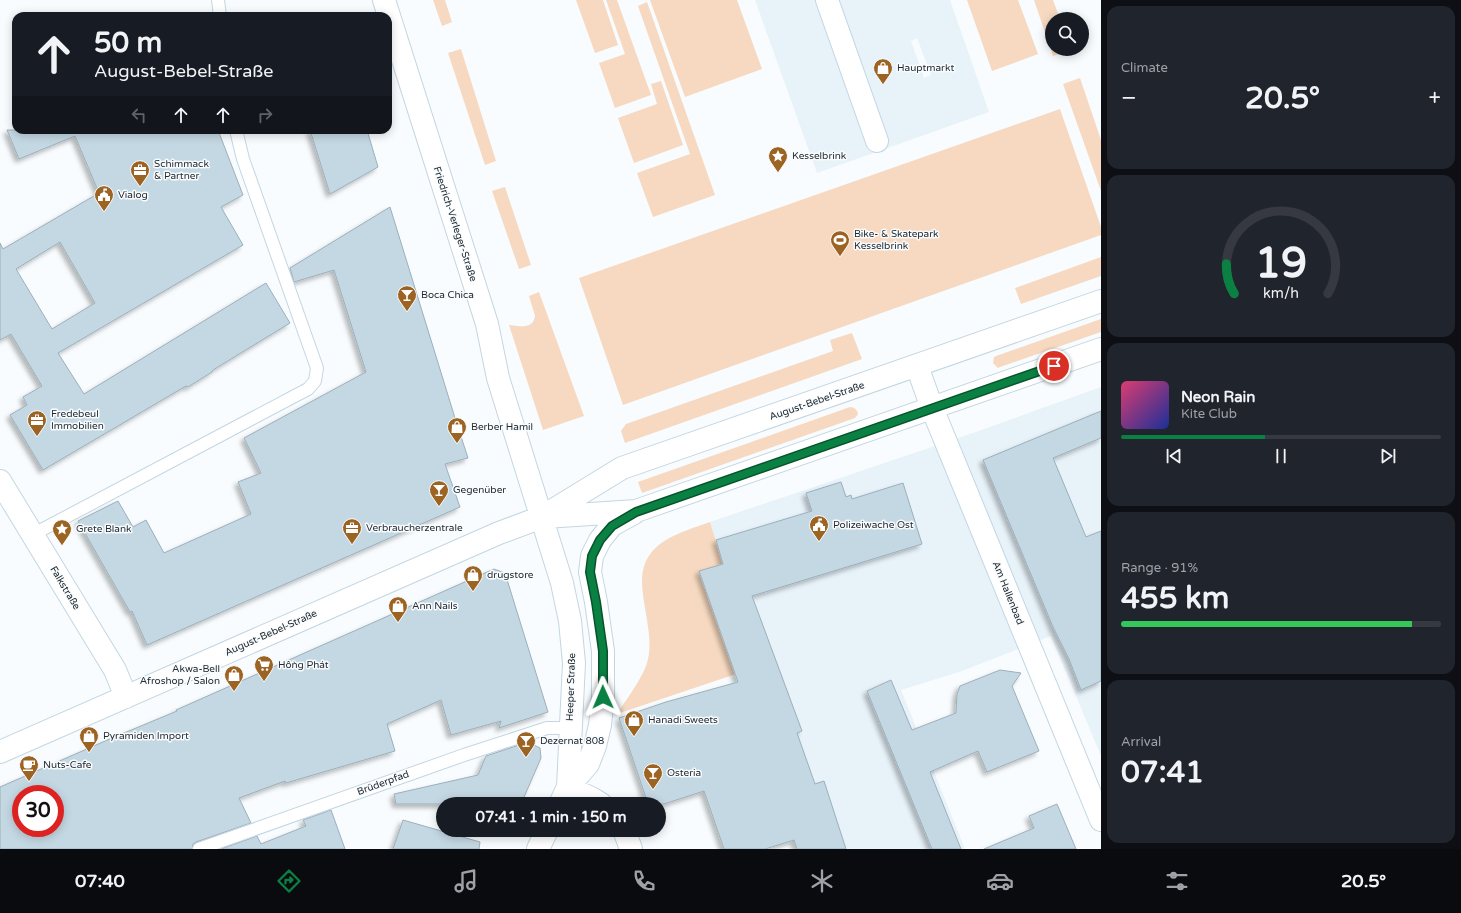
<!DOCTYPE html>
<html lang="en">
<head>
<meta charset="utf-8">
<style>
	:root { --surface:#171b24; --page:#20242c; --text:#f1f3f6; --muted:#9ea1a6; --line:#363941; --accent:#0b8043 }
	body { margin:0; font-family:"Varela Round",sans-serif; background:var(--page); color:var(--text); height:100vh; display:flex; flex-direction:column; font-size:15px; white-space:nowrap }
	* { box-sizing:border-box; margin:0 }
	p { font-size:13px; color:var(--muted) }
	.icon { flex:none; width:22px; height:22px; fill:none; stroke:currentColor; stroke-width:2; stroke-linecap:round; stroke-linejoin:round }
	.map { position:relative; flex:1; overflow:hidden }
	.sheet { display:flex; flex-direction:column; gap:6px; padding:6px; background:#0d0f14; width:360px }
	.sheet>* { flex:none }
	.banner { position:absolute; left:12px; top:12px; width:380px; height:122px; border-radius:12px; box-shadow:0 2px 10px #0003; background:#171b24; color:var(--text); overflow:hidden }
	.tools { position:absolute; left:1045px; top:12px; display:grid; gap:8px }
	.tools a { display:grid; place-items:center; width:44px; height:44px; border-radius:50%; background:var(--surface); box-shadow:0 2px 10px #0003; font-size:20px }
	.speed { position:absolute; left:12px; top:785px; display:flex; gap:8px; font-size:20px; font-weight:700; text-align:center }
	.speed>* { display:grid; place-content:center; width:52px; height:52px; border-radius:50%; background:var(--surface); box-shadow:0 2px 10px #0003; line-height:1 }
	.speed .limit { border:6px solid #d22; background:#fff; color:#111 }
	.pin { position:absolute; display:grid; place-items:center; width:34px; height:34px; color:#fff; margin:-17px; border:2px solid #fff; border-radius:50%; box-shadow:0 1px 4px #0007 }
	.me { position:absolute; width:44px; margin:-22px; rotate:359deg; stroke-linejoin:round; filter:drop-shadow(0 0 3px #0008) }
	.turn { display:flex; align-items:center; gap:14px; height:84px; padding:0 16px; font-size:18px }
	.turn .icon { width:52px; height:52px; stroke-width:2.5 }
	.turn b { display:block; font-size:28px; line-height:34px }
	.lanes { display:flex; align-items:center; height:38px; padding:0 16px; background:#0003; justify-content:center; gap:20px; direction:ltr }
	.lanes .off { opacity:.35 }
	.big { font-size:30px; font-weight:700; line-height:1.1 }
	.sheet .tile { flex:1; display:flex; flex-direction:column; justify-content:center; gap:6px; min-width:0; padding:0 14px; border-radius:12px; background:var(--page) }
	.sheet .dial { align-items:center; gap:0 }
	.dial svg { height:104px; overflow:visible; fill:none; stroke:var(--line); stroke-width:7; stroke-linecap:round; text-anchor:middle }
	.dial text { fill:var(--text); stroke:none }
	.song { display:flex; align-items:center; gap:12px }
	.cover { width:48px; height:48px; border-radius:6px; background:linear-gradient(135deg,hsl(340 70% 55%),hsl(230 70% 35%)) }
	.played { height:4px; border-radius:2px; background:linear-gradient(90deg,var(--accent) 45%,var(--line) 45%) }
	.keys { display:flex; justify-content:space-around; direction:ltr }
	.heat { display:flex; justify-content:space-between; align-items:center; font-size:22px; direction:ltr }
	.charge { height:6px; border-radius:3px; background:linear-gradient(90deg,#34c759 91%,var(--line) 0) }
	.trip { position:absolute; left:436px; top:797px; width:230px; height:40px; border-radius:20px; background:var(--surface); box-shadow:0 2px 10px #0003; font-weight:700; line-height:40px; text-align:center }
	.tabs { display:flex; height:64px; justify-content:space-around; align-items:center; background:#090b0e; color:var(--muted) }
	.tabs .icon { width:28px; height:28px }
	.tabs .current { color:var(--accent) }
	.tabs b { font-size:18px; color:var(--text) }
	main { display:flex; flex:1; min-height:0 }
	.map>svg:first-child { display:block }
	.built { fill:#e7f2f9; fill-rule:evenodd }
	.green { fill:#f6d9c0 }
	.building { fill:#c4d8e3; stroke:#9cafba; fill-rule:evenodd; filter:url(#shadow) }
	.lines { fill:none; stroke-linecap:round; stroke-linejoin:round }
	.lane-casing { stroke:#c3d6e2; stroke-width:14 }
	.street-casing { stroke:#c3d6e2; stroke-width:24 }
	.lane { stroke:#fff; stroke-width:12 }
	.street { stroke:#fff; stroke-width:22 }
	.route-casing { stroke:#07532c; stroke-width:10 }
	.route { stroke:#0b8043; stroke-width:7 }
	.labels { text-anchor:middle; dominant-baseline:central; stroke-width:3; stroke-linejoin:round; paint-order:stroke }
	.poi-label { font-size:10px; fill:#242b30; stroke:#f8fcfe; text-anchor:start }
	.street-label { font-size:10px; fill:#242b30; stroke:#f8fcfe }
</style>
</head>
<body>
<main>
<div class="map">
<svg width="1101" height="849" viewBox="0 0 1101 849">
	<defs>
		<filter id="shadow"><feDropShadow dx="-3.5" dy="3.5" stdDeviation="2" flood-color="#0004"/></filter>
	</defs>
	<rect width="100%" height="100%" fill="#f8fcfe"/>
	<path class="built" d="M755,0H950L989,112L817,173ZM917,38L931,75L924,78L911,41Z
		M1101,387V756L1051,636L962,671L901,690L965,849H797L779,796L699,571L723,564L710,522L976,432Z"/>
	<path class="green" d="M433,0H445L452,22L442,26Z
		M576,0H603L618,45L595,53Z
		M606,0H617L651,95L615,108L599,63L625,54Z
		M650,0H737L762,69L685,97Z
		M967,0H1018L1038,54L992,71Z
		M1034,0H1053L1060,19H1052V49L1071,50L1053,56Z
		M647,2L715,195L653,217L637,173L690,154L638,6Z
		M461,49L496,161L485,165L448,53Z
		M1080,78L1101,140V191L1063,84Z
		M661,81L683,145L634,163L618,118L657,104L651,84Z
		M1060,109L1101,227V235L623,405L579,278Z
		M505,187L531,265L519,269L492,191Z
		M1101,257V276L1021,304L1015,288Z
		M539,292L584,416L543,430L509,325C519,326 533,330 535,316L529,296Z
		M1101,319V332L1000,367L998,368L993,363L994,357L996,356Z
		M852,333L862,359L625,443L621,431L626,424L833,351L830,340Z
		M850,407C855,407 857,410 858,414L855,418L642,493L638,482Z
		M710,522L723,564L699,572L736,674L617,714C626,700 645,675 648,659C651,646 649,633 647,620C645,607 642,593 642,580C643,541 680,533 710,522Z"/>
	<path class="building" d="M7,130H218L243,195L221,207L243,245L58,353L84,394L266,283L290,323L213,370L212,372L188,387L186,386L43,470L10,415L27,405L23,397L42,386L11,334L0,340V243L3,249L99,193L75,136L19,159ZM60,242L95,303L52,329L16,269Z
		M310,130H367L378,167L330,194Z
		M390,207L455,418L468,458L445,464L460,507L147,645L132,611L130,612L78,521L118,501L133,527L146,520L164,553L251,514L238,482L261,473L244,438L366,372L334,270L294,282L290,268Z
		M1101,411V438L1053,458L1086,537L1101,531V681L1081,690L1069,659L1053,627L983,460Z
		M841,482L846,497L851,495L852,499L903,483L922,544L752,596L802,731L797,733L815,784L824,781L846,849H797L794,840L765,849H724L704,791L664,804H648L619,718L666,702L738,682L699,571L723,564L716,540L812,511L806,493Z
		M494,569L505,573L548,712L499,728L501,721L451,735L441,700L387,724L395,751L286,783L285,781L239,798L251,823L196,842L193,844L192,849H0V787L112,738L177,711L176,710ZM21,794H55V828H21Z
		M1000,670L1021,673L1012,686L1039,751L987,772L978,751L930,772L961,849H932L867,691L891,680L912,730L956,713L957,694L960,686Z
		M528,742L540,748L541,758L521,804H396L394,794L478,775L486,756Z
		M1057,804L1076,849H984L1034,828L1029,816Z
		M331,810L345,849H221L257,836L261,844L306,826L303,820Z
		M403,820L480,842L479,849H393Z"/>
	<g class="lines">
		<defs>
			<path id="lane" d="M218,0L220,16
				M32,535L308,389L315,381L317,368L243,159L236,130
				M199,849L464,755L547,728H570"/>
			<path id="street" d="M384,0L487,324L498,378L562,583L570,621L574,663L568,787
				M827,0L877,141
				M917,366L932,408L1101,820
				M0,481L115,670L126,697
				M545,517L636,511L1101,349
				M0,752L499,533L542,517L622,468L1101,301
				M568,787L593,799L601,804
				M560,804L568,787L588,764L595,746L600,725L603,697V651L596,602L590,572L592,556L600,540L612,525L634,513
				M624,830L631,849
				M538,849L547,830"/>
		</defs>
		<use href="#lane" class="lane-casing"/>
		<use href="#street" class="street-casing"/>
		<use href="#lane" class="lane"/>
		<use href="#street" class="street"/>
	</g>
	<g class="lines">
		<defs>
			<path id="route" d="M603,697V651L596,602L590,572L592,556L600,540L612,526L636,512L1054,366"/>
		</defs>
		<use href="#route" class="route-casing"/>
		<use href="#route" class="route"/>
	</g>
	<defs>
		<symbol id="shop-pin" viewBox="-11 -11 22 30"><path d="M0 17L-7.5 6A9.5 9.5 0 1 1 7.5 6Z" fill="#9d6323" stroke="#f8fcfe"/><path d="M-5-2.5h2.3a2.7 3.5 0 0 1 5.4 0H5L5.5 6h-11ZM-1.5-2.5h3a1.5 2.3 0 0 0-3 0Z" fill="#fff"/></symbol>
		<symbol id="sight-pin" viewBox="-11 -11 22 30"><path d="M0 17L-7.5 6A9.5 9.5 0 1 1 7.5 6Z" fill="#9d6323" stroke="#f8fcfe"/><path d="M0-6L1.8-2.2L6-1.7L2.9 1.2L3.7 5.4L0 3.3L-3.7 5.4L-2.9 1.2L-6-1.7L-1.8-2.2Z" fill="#fff"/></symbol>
		<symbol id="office-pin" viewBox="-11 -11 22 30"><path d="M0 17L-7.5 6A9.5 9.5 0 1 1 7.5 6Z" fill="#9d6323" stroke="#f8fcfe"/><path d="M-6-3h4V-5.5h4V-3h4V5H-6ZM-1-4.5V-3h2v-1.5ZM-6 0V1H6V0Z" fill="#fff"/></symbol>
		<symbol id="civic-pin" viewBox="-11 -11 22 30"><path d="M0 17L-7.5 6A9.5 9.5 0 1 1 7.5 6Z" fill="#9d6323" stroke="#f8fcfe"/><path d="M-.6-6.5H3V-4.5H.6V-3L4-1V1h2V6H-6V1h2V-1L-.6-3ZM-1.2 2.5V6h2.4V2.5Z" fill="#fff"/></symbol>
		<symbol id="stadium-pin" viewBox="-11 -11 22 30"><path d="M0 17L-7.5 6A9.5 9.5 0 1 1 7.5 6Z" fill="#9d6323" stroke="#f8fcfe"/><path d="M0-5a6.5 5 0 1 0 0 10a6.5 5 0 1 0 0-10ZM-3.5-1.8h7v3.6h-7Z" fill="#fff"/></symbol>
		<symbol id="bar-pin" viewBox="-11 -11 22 30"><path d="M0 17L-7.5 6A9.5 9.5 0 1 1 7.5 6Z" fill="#9d6323" stroke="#f8fcfe"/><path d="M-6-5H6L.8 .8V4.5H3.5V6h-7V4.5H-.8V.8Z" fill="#fff"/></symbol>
		<symbol id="supermarket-pin" viewBox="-11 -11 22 30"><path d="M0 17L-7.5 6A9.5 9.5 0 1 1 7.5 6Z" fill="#9d6323" stroke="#f8fcfe"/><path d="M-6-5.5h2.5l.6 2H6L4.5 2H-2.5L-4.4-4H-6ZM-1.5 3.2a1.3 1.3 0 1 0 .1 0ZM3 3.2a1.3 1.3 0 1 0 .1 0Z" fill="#fff"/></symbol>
		<symbol id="cafe-pin" viewBox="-11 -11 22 30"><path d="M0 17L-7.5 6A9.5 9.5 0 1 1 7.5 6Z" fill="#9d6323" stroke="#f8fcfe"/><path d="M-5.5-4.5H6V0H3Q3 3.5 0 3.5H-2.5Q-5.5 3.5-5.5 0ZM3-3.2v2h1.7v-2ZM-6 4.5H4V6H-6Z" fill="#fff"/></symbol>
	</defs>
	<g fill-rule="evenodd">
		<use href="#shop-pin" x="872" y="57" width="22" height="30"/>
		<use href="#sight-pin" x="767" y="145" width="22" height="30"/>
		<use href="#office-pin" x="129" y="159" width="22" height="30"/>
		<use href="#civic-pin" x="93" y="184" width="22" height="30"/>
		<use href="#stadium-pin" x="829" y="229" width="22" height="30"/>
		<use href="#bar-pin" x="396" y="284" width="22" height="30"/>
		<use href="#office-pin" x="26" y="409" width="22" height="30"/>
		<use href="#shop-pin" x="446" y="416" width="22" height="30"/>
		<use href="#bar-pin" x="428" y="479" width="22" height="30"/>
		<use href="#civic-pin" x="808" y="514" width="22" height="30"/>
		<use href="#office-pin" x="341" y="517" width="22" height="30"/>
		<use href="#sight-pin" x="51" y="518" width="22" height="30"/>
		<use href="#shop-pin" x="462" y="564" width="22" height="30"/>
		<use href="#shop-pin" x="387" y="595" width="22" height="30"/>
		<use href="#supermarket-pin" x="253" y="654" width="22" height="30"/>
		<use href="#shop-pin" x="223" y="664" width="22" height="30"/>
		<use href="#shop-pin" x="623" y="709" width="22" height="30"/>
		<use href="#shop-pin" x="78" y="725" width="22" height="30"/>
		<use href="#bar-pin" x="515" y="730" width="22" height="30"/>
		<use href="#cafe-pin" x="18" y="754" width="22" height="30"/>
		<use href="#bar-pin" x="642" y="762" width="22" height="30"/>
	</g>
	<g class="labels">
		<g class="poi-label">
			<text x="897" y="68">Hauptmarkt</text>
			<text x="792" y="156">Kesselbrink</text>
			<text x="154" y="164">Schimmack<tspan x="154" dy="12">&amp; Partner</tspan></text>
			<text x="118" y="195">Vialog</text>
			<text x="854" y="234">Bike- &amp; Skatepark<tspan x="854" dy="12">Kesselbrink</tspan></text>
			<text x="421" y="295">Boca Chica</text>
			<text x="51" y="414">Fredebeul<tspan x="51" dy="12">Immobilien</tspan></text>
			<text x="471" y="427">Berber Hamil</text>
			<text x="453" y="490">Gegenüber</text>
			<text x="833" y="525">Polizeiwache Ost</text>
			<text x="366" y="528">Verbraucherzentrale</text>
			<text x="76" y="529">Grete Blank</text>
			<text x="487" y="575">drugstore</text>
			<text x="412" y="606">Ann Nails</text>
			<text x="278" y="665">Hôǹg Phát</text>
			<text x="220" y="669" text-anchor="end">Akwa-Bell<tspan x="220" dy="12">Afroshop / Salon</tspan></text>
			<text x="648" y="720">Hanadi Sweets</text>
			<text x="103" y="736">Pyramiden Import</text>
			<text x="540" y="741">Dezernat 808</text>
			<text x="43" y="765">Nuts-Cafe</text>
			<text x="667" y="773">Osteria</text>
		</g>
		<g class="street-label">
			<text transform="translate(455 224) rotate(72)">Friedrich-Verleger-Straße</text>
			<text transform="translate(817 401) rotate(-19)">August-Bebel-Straße</text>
			<text transform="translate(65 588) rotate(59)">Falkstraße</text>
			<text transform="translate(1008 593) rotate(68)">Am Hallenbad</text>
			<text transform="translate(271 633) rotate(-24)">August-Bebel-Straße</text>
			<text transform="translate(571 687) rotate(-88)">Heeper Straße</text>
			<text transform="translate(383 783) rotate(-20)">Brüderpfad</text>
		</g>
	</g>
</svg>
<div class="tools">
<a><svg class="icon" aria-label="search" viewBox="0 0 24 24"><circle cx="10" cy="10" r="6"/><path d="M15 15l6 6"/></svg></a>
</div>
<div class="speed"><div class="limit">30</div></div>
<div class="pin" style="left:1054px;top:366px;background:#d93025"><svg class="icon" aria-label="arrive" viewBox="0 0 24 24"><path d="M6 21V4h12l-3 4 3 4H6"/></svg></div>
<svg class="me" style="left:603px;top:697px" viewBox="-20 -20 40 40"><path d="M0-17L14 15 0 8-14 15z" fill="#0b8043" stroke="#fff" stroke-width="4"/></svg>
<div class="trip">07:41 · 1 min · 150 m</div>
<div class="banner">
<div class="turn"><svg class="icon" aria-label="ahead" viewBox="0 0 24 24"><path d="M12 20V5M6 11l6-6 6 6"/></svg><div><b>50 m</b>August-Bebel-Straße</div></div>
<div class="lanes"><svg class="icon off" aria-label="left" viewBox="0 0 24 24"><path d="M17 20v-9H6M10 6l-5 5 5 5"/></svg><svg class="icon" aria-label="ahead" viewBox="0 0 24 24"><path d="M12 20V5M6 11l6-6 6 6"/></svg><svg class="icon" aria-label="ahead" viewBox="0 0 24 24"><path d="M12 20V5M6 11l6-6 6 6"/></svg><svg class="icon off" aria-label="right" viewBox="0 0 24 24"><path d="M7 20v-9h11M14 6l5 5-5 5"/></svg></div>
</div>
</div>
<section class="sheet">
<div class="tile"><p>Climate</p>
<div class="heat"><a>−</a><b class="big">20.5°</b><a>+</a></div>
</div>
<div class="tile dial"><svg viewBox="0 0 100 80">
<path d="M14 69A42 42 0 1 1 86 69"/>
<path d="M14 69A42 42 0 0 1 8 46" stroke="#0b8043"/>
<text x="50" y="56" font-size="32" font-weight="700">19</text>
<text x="50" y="72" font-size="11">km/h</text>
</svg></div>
<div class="tile">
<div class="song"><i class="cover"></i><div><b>Neon Rain</b><p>Kite Club</p></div></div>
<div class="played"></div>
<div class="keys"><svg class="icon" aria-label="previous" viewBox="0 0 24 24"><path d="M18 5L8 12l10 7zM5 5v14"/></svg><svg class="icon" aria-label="pause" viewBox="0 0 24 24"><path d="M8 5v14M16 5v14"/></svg><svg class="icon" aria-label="next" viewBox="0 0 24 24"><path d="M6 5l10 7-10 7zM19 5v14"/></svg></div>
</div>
<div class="tile"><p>Range · 91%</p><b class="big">455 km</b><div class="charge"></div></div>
<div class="tile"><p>Arrival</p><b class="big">07:41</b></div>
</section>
</main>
<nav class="tabs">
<b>07:40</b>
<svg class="icon current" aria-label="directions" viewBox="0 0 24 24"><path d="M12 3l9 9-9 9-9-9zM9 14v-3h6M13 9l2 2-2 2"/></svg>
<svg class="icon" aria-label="music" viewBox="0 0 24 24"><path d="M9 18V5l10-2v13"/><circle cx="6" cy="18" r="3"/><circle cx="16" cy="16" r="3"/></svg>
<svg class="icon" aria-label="phone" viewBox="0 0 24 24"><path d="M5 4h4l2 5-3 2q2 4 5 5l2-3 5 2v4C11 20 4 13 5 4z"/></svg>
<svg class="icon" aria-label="climate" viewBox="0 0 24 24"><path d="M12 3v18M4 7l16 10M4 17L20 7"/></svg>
<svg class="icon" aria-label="car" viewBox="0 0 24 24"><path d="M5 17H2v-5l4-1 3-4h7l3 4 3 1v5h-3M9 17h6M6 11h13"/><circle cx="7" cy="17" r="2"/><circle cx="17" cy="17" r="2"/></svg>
<svg class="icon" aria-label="filters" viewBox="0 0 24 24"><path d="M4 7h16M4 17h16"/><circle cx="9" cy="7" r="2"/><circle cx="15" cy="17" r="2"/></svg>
<b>20.5°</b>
</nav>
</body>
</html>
